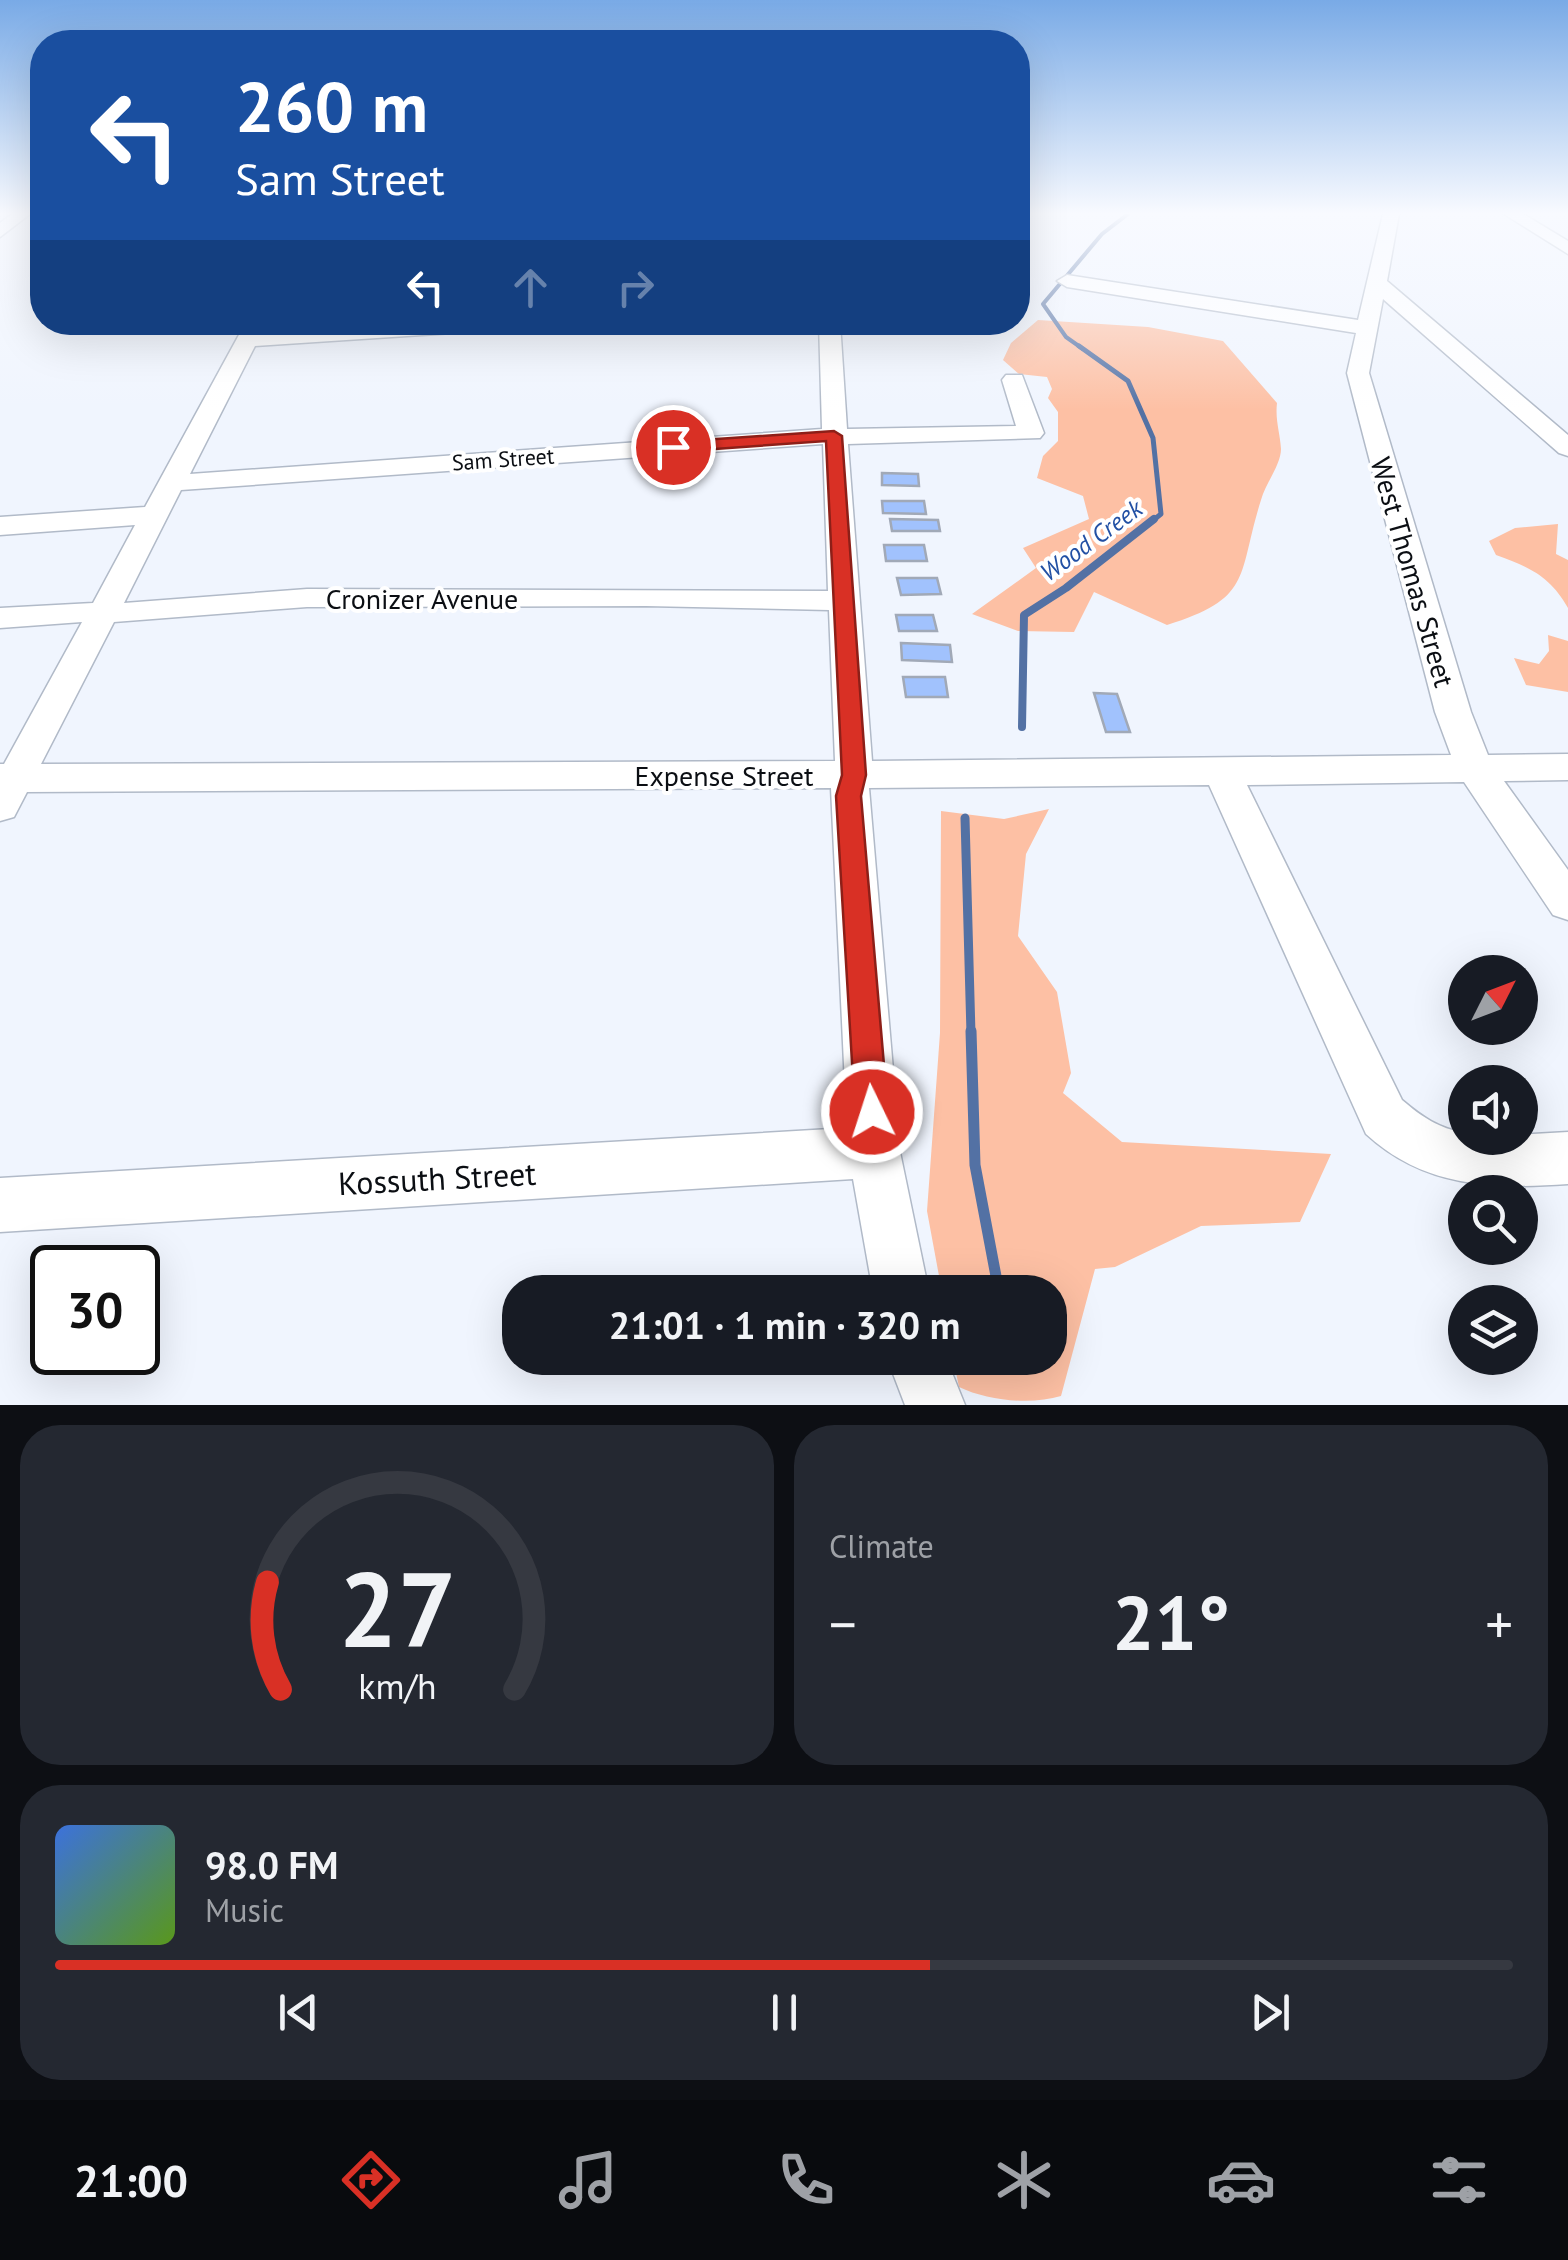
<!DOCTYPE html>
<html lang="en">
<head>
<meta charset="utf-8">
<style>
	:root { --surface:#171b24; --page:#242831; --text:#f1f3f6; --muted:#9ea1a6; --line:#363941; --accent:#d93025 }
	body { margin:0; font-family:"PT Sans",sans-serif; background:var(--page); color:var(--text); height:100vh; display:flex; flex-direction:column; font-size:38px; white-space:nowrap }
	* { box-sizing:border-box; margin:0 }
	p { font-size:32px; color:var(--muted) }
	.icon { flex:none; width:55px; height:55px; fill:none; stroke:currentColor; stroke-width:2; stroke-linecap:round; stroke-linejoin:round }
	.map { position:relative; height:1405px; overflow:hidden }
	.details { display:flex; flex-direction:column; gap:20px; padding:20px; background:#0d0f14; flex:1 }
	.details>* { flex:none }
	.banner { position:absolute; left:30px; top:30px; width:1000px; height:305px; border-radius:40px; box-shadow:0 10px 40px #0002; background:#1a4fa0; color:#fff; overflow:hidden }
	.needle { width:65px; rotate:48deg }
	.fabs { position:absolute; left:1448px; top:955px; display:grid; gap:20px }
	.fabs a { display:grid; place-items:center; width:90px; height:90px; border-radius:50%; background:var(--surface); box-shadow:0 10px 40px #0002; font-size:50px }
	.speed { position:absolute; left:30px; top:1245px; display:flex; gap:20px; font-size:50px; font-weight:700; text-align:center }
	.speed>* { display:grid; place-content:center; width:130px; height:130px; border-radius:50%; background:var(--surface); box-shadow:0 10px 40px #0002; line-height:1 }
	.speed .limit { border:5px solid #111; border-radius:15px; background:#fff; color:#111 }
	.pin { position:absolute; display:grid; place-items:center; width:85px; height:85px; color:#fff; margin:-42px; border:5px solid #fff; border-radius:50%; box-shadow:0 2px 10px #0007 }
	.me { position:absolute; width:110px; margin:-55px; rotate:356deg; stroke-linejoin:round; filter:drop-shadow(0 0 8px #0008) }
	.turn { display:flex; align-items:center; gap:35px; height:210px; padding:0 40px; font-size:45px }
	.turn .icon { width:130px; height:130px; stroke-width:2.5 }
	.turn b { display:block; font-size:70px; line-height:85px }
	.lanes { display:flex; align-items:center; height:95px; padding:0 40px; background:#0003; justify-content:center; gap:50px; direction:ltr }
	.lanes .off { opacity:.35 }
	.big { font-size:75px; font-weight:700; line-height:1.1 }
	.details .card { flex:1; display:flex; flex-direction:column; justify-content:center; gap:15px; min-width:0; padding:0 35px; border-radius:40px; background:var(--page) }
	.details .dial { align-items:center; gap:0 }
	.dial svg { height:260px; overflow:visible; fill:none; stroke:var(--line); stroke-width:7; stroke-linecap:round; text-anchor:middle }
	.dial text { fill:var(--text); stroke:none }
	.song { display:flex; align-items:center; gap:30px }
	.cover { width:120px; height:120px; border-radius:15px; background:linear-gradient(135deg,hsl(220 70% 55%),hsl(90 70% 35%)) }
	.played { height:10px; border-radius:5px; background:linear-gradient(90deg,var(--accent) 60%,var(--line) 60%) }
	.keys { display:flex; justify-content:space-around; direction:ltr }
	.heat { display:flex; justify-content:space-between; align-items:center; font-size:55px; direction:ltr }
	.details .tiles { flex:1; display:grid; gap:20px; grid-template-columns:1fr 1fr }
	.card:last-child { grid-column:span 2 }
	.trip { position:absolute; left:502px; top:1275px; width:565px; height:100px; border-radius:40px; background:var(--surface); box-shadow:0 10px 40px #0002; font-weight:700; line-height:100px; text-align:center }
	.menu { display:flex; height:160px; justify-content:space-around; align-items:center; background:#090b0e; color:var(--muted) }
	.menu .icon { width:70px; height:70px }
	.menu .active { color:var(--accent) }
	.menu b { font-size:45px; color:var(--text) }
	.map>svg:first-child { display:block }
	.green { fill:#fdc0a4 }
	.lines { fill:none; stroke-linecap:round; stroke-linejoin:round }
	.stream-far4 { stroke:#5371a4; stroke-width:4 }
	.stream-far3 { stroke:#5371a4; stroke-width:5 }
	.stream-far2 { stroke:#5371a4; stroke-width:8 }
	.stream-far1 { stroke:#5371a4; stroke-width:9 }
	.stream { stroke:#5371a4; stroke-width:11 }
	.building { fill:#a1c2fd; stroke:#a1a9b7; stroke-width:2.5 }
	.minor-casing { stroke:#b1bac8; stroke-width:3 }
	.minor { fill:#fff; fill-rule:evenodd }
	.route { fill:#d93025; stroke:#8d1f18; stroke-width:2.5 }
	.labels { text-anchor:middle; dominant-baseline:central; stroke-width:8; stroke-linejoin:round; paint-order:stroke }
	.far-street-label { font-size:22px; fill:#0b0e13; stroke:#fff }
	.far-water-label { font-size:25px; font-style:italic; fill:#2250a4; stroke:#fff }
	.street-label { font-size:28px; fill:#0b0e13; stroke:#fff }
	.near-street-label { font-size:32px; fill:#0b0e13; stroke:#fff }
</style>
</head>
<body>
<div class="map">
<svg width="1568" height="1405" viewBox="0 0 1568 1405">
	<rect width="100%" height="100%" fill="#f0f5fe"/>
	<path class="green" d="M1038,320L1148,327L1223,341L1277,403C1275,420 1280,433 1281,449C1281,465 1265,484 1261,500C1237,576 1254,598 1167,625L1094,592L1074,632L1018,631L972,614L1036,568L1023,548L1089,519L1083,496L1037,478L1043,456L1058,441V412L1048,398L1052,389L1047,377L1019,374L1003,360L1011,343Z
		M1558,524L1556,554L1568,560V608C1550,576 1529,567 1496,555L1489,541L1515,528Z
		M1548,635L1568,641V692L1526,685L1514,658L1539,664L1549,651Z
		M1049,809L1026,854L1018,936L1057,992L1071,1073L1063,1093L1122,1142L1331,1154L1300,1222L1201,1226L1115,1267L1095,1269L1061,1396C1032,1405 988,1401 959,1387L953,1358H1050V1292H942L927,1211L940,1033L941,811L1004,819Z"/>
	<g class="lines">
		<path class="stream-far4" d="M1083,349L1066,337L1043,304L1102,234L1128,214"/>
		<path class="stream-far3" d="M1079,346L1128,381L1153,438L1161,514L1151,522"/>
		<path class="stream-far2" d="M1022,727L1024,615L1066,588L1154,519"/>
		<path class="stream-far1" d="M965,818L971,1034"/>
		<path class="stream" d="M971,1031L975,1165L999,1292"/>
	</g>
	<path class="building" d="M882,473L918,474L919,486L882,485Z
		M882,501H924L926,514L883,513Z
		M890,519L938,520L940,531H892Z
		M884,545H924L927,561H886Z
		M897,578H937L941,594L901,595Z
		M896,615H933L937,631H899Z
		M901,643L950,645L952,662L902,660Z
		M903,677H945L948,697H906Z
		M1094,693L1117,694L1130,732H1106Z"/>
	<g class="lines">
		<defs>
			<path id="minor" d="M12,214H30L0,237V223Z
				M1383,214H1399L1387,281L1568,435V456L1559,453L1383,299L1369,373L1471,712L1488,755L1568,754V780L1504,781L1568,870V920L1553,915L1464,782L1247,785L1402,1100C1422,1117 1438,1128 1465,1133V1138L1568,1132V1184C1492,1189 1425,1188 1366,1134L1209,785L869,788L900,1152L929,1292H873L853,1179L0,1232V1178L847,1128L831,788L27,792L14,817L0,821V764H4L82,622L0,628V608L93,603L135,525L0,535V517L145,507L246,322H267L262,333L422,322H540L530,328L255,346L190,474L822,429L819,322H840L847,429L1016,426L1002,380L1006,375H1022L1044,433L1040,438L848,444L872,761L1451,755L1435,712L1347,373L1356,333L1067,287L1057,281L1067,275L1358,320ZM823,444L828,591L307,589L124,603L181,490ZM646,606L829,610L835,761L41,764L114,622L307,607Z
				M1504,214H1523L1568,241V254Z
				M887,1358H946L965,1405H905Z"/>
		</defs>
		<use href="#minor" class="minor-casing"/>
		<use href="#minor" class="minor"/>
	</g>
	<linearGradient id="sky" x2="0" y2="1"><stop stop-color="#79aae6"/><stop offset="0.52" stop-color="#f8faff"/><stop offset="1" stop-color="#f8faff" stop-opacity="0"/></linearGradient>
	<rect width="1568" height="410" fill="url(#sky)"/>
	<path class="route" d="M834,431L842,436L866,775L861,796L888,1112L883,1123L872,1128L860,1123L855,1112L836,796L842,775L826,441L673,452L664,447L673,442Z"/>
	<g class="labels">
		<g class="far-street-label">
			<text transform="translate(503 459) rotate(-4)">Sam Street</text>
		</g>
		<g class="far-water-label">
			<text transform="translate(1091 540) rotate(-36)">Wood Creek</text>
		</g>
		<g class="street-label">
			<text transform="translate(1413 572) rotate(74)">West Thomas Street</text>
			<text x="422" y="598">Cronizer Avenue</text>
			<text x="724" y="775">Expense Street</text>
		</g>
		<g class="near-street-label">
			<text transform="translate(437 1178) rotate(-3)">Kossuth Street</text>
		</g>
	</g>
</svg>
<div class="fabs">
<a><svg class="needle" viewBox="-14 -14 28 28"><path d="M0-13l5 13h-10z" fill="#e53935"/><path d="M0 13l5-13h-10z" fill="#9ea1a6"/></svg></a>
<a><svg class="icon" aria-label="sound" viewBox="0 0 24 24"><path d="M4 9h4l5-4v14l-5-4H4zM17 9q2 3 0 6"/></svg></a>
<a><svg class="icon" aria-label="search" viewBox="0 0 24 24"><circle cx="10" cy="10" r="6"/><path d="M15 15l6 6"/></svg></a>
<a><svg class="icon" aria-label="layers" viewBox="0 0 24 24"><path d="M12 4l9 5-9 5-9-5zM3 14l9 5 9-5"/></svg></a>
</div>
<div class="speed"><div class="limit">30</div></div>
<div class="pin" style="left:673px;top:447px;background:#d93025"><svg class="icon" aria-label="arrive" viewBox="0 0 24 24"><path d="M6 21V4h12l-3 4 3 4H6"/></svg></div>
<svg class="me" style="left:872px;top:1112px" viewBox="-20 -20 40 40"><circle r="17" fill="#d93025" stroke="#fff" stroke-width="3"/><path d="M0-11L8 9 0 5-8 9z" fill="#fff"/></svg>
<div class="trip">21:01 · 1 min · 320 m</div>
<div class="banner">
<div class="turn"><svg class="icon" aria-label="left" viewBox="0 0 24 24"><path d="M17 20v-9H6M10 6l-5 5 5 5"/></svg><div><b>260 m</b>Sam Street</div></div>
<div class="lanes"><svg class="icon" aria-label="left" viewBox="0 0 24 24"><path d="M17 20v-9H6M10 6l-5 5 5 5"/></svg><svg class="icon off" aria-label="ahead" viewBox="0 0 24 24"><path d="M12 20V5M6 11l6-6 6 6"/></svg><svg class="icon off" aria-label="right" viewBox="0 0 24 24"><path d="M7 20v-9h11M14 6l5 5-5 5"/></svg></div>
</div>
</div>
<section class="details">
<div class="tiles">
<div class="card dial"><svg viewBox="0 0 100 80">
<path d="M14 69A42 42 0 1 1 86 69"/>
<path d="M14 69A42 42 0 0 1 10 36" stroke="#d93025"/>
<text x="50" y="56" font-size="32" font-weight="700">27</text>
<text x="50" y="72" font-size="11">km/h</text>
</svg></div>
<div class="card"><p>Climate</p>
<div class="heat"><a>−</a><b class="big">21°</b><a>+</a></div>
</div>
<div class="card">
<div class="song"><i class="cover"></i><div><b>98.0 FM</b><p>Music</p></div></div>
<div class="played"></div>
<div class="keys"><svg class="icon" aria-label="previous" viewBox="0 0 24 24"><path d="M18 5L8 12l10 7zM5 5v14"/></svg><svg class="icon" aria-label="pause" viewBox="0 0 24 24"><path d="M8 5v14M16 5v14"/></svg><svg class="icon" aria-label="next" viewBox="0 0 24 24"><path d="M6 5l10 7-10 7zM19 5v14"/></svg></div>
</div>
</div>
</section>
<nav class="menu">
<b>21:00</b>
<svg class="icon active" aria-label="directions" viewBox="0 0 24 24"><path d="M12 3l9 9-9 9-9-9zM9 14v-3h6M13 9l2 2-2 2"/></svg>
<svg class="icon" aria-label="music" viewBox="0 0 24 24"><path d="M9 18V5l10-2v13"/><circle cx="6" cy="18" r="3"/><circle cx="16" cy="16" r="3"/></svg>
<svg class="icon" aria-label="phone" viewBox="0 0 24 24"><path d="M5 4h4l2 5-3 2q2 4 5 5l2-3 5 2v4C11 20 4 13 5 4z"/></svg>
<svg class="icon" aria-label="climate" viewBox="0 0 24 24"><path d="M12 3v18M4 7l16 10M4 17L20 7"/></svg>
<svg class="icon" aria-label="car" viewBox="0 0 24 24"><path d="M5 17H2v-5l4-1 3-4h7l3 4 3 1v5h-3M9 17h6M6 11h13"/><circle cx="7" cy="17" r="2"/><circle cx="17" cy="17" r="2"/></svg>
<svg class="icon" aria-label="filters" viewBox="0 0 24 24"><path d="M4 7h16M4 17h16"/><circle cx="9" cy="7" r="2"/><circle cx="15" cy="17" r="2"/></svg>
</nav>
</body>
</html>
